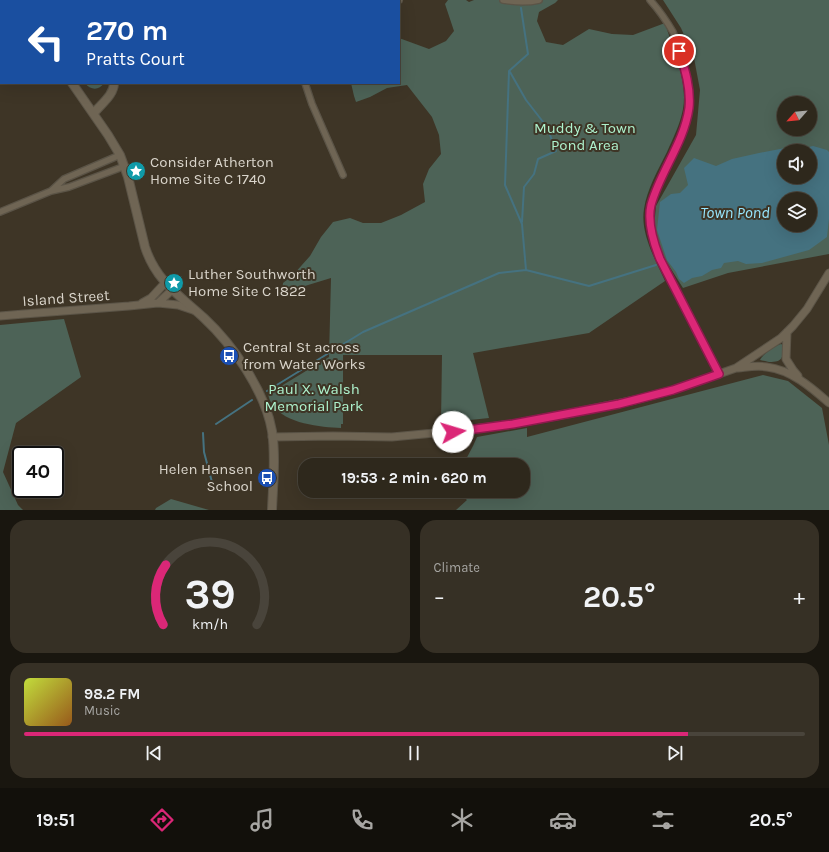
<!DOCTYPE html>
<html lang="en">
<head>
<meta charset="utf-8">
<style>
	:root { --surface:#2e281c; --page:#363025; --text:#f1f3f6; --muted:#a7a6a3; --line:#49443b; --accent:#db2777 }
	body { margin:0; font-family:Karla,sans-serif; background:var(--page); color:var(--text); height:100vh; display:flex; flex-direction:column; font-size:15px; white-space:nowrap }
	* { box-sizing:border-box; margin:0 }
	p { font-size:13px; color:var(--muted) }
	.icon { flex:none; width:22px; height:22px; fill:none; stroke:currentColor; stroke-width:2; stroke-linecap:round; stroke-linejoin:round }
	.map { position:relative; height:510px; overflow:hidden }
	.details { display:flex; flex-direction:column; gap:10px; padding:10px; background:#19160f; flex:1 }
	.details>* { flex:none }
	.hud { position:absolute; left:0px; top:0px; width:400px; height:84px; box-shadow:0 4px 16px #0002,0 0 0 1px var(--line); background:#1a4fa0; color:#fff; overflow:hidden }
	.needle { width:26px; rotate:243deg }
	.buttons { position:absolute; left:777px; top:96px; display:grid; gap:8px }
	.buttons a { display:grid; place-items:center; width:40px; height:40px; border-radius:50%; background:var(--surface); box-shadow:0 4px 16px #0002,0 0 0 1px var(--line); font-size:20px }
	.speed { position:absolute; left:12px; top:446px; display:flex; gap:8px; font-size:20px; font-weight:700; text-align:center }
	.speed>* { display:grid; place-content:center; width:52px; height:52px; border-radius:50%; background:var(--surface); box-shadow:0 4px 16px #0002,0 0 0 1px var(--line); line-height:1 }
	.speed .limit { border:2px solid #111; border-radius:6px; background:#fff; color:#111 }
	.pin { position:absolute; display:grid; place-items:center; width:34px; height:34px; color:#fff; margin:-17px; border:2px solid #fff; border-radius:50%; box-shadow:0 1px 4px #0007 }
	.me { position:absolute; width:44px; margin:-22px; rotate:84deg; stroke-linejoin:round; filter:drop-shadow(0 0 3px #0008) }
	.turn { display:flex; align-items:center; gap:14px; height:84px; padding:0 20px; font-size:18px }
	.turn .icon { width:52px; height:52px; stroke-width:2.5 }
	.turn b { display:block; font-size:28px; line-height:34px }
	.big { font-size:30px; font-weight:700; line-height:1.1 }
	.details .tile { flex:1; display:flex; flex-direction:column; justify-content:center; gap:6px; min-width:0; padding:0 14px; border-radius:16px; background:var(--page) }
	.details .dial { align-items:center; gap:0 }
	.dial svg { height:104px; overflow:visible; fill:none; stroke:var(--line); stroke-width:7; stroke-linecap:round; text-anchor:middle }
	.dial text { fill:var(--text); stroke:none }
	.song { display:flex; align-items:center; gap:12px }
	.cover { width:48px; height:48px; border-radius:6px; background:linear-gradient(135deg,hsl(70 70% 55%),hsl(30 70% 35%)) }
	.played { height:4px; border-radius:2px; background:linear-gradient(90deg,var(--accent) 85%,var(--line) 85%) }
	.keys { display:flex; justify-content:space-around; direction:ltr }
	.heat { display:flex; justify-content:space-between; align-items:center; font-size:22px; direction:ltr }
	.details .tiles { flex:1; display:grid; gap:10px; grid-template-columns:1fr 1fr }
	.tile:last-child { grid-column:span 2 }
	.trip { position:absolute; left:298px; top:458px; width:232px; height:40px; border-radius:16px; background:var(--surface); box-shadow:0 4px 16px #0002,0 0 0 1px var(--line); font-weight:700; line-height:40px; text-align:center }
	.tabs { display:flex; height:64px; justify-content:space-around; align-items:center; background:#12100b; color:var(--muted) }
	.tabs .icon { width:28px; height:28px }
	.tabs .selected { color:var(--accent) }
	.tabs b { font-size:18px; color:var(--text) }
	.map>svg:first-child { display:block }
	.green { fill:#4d6357; fill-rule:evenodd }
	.water { fill:#457280; fill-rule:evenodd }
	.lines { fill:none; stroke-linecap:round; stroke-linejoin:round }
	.stream { stroke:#457280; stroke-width:2 }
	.minor-casing { stroke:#5b5447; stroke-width:8 }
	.tertiary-casing { stroke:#5b5447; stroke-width:9 }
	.secondary-casing { stroke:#5b5447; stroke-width:10 }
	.minor { stroke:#6f6554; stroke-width:5.5 }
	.tertiary { stroke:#6f6554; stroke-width:7 }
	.secondary { stroke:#6f6554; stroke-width:8 }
	.route-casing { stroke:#8e194d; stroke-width:10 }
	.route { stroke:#db2777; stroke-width:7 }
	.labels { text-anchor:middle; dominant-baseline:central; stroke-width:4; stroke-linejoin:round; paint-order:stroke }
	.park-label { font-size:15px; fill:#aef2cd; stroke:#3e3526 }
	.poi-label { font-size:15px; fill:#dad5cb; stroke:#3e3526; text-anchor:start }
	.street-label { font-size:15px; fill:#dad5cb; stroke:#3e3526 }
	.water-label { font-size:16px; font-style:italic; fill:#97e6fe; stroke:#3e3526 }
</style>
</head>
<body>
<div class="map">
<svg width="829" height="510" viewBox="0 0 829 510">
	<rect width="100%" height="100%" fill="#3e3526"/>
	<path class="green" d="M448,0H466L469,2L474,0H558L555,3L539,12L537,21L546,42L563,45L589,29L612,34L633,35L665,23C673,49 688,82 683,109C680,125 673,138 667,152C658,170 647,189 644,209C640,233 655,259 665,281L589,333L473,353L489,418L441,423L442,355H343V424H341V428C321,427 285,424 273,405C270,402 269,398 268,394L329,357L331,278L282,293L283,283L293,275L310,256L321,237L333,222L350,218L363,223H381L401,215L425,202L423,184L429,169L441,154L439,135L432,117L407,85L387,88L370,97L356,102L354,96L351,83H399V38L429,49L446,41L454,31L445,4Z
		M663,0H829V254L728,273L683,288L666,261L661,251L654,227L656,206L696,135L700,90L694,58L681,28ZM784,103H810V129H784ZM784,151H810V177H784ZM784,199H810V225H784Z
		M85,83H104C99,91 90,90 85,83Z
		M64,319L81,377L16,423L3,472L18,505L23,510H0V325Z
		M781,344L783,345C783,358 783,362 769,362C765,361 763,361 760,360C763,354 775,346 781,344Z
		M763,375L788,381L822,408L829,445V510H456L467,500L457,491H523V465H463L473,446L477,437L527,428V437Z
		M171,499L209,510H155L156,508Z"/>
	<path class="water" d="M813,146L827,150L829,152V219L827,237L809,250L762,263L746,264L738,261L724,263L721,268L712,270L702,276L692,278L684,283L679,279L676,272L667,260L657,230L660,202L671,194L680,193L688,185L684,168L694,158L716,166L732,159L759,153L785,148L797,150ZM784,151H810V177H784ZM784,199H810V225H784Z"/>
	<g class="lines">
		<path class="stream" d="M521,8L528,54L509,71L505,185L522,224L526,270
			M510,72L526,100L547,127L556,151L538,159L534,174L524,187L522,222
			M267,391L363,332L499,273L526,270L589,286L656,265
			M216,424L252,400
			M203,433L204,452L213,486"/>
		<defs>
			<path id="minor" d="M503,0C515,2 527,3 539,0
				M650,0C659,10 666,20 673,32C676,39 678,46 680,52C686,74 692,99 686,121C679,147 664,170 655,194C654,198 652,202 651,206C647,222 653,244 660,259L719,374
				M396,1L399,0
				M305,83L312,104L343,175
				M51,191L64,179L120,155
				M0,212L51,191L69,187L125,166"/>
			<path id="tertiary" d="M142,303L151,298L165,283
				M158,303L172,290
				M0,316L24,314L129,306L158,303L178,305L196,311
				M787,332L786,359L793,370L798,376
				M738,368C748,367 757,365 767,367C791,370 811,387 829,403
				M272,437L333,436L392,437L466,430L513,424L572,413L635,400L673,390L736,368L781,338L793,326L807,309L829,273"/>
			<path id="secondary" d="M13,0L14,1
				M105,0V1
				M72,83L108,135L120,155L128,177L145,247C156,281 179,295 204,318C233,345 265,391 272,431C276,457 273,484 272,510
				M94,113C101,104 114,95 114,83"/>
		</defs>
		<use href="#minor" class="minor-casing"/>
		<use href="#tertiary" class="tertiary-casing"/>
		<use href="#secondary" class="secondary-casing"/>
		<use href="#minor" class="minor"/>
		<use href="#tertiary" class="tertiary"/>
		<use href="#secondary" class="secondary"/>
	</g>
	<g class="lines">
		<defs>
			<path id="route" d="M453,432L513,424L619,404L673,390L719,374L660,259C654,244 647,222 651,205C660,172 684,143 689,108C691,89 685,69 679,51"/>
		</defs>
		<use href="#route" class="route-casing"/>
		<use href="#route" class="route"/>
	</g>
	<defs>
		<symbol id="sight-disc" viewBox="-11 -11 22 22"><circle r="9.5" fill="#0f9aa8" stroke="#3e3526"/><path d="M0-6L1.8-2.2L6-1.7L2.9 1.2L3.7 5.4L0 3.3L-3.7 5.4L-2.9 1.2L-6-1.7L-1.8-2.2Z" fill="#fff"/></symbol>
		<symbol id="bus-disc" viewBox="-11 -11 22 22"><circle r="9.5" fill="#1a4fb4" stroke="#3e3526"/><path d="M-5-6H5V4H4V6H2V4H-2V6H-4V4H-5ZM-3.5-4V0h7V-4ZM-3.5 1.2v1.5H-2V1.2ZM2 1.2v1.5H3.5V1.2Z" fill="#fff"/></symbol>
	</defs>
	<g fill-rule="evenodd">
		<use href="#sight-disc" x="125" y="160" width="22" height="22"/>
		<use href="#sight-disc" x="163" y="272" width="22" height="22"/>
		<use href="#bus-disc" x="218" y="345" width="22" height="22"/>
		<use href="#bus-disc" x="256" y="467" width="22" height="22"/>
	</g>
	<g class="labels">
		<g class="park-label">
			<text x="585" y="128">Muddy &amp; Town<tspan x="585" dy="17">Pond Area</tspan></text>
			<text x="314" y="389">Paul X. Walsh<tspan x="314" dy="17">Memorial Park</tspan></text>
		</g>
		<g class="poi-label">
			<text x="150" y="162">Consider Atherton<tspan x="150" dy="17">Home Site C 1740</tspan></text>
			<text x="188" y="274">Luther Southworth<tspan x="188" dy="17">Home Site C 1822</tspan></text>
			<text x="243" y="347">Central St across<tspan x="243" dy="17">from Water Works</tspan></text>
			<text x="253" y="469" text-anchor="end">Helen Hansen<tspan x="253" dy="17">School</tspan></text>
		</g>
		<g class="street-label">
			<text transform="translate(66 298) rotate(-4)">Island Street</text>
		</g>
		<g class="water-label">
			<text x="735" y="212">Town Pond</text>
		</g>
	</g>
</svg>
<div class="buttons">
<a><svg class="needle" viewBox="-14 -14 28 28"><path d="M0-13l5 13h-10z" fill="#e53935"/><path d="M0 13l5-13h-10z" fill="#a7a6a3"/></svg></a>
<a><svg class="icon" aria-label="sound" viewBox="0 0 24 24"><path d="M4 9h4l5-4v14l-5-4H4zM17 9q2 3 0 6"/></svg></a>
<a><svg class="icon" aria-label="layers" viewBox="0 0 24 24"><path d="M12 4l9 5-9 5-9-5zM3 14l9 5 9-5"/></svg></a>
</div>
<div class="speed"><div class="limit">40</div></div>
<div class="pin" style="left:679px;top:51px;background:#d93025"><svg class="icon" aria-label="arrive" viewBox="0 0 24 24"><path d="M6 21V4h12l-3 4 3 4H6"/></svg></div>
<svg class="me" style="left:453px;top:432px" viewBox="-20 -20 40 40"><circle r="19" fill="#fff"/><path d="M0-13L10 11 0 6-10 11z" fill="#db2777"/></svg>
<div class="trip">19:53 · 2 min · 620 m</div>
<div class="hud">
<div class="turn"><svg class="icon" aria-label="left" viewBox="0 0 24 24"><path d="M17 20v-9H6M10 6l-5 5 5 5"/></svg><div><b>270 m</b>Pratts Court</div></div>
</div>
</div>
<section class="details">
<div class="tiles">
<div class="tile dial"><svg viewBox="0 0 100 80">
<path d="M14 69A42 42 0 1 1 86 69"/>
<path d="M14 69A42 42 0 0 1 16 23" stroke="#db2777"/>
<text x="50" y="56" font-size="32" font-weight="700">39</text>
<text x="50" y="72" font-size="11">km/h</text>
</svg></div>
<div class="tile"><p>Climate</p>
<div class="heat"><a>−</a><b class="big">20.5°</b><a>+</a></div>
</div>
<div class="tile">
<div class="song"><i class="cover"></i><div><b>98.2 FM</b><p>Music</p></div></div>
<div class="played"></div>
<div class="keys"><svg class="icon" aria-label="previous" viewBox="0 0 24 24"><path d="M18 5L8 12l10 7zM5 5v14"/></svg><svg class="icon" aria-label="pause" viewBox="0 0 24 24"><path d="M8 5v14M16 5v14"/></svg><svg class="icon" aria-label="next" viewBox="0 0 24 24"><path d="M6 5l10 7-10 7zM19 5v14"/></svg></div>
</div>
</div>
</section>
<nav class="tabs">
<b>19:51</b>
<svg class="icon selected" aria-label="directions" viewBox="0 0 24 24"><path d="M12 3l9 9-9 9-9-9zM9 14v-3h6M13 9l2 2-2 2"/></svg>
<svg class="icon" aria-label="music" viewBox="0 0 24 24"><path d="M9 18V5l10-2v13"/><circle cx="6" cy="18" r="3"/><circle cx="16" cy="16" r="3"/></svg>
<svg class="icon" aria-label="phone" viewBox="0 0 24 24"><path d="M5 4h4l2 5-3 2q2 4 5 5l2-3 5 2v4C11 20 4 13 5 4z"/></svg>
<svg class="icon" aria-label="climate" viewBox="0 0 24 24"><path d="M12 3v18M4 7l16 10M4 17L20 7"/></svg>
<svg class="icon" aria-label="car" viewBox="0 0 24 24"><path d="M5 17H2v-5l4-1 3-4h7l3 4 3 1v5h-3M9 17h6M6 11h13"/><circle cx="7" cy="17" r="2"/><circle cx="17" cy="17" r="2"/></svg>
<svg class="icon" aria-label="filters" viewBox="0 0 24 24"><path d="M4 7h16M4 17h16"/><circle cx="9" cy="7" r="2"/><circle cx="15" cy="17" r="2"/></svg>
<b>20.5°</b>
</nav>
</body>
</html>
